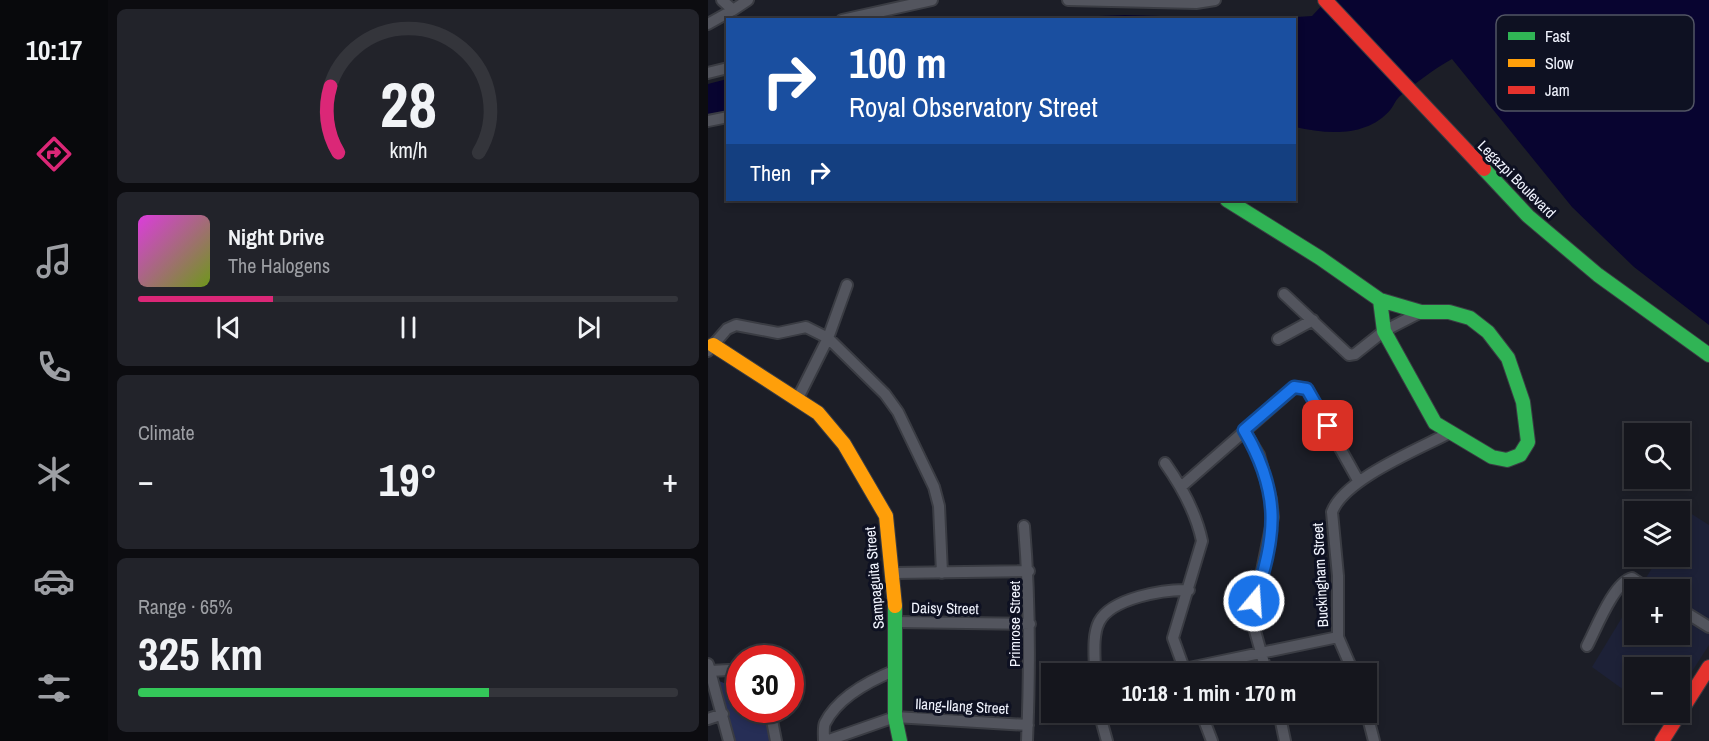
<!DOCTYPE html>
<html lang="en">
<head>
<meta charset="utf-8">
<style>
	:root { --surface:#15161d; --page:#22232a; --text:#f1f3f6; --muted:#9d9fa4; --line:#34353b; --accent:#db2777 }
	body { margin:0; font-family:"Archivo Narrow",sans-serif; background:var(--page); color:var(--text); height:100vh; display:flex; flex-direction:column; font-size:22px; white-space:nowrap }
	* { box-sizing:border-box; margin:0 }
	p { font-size:20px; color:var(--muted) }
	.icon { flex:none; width:33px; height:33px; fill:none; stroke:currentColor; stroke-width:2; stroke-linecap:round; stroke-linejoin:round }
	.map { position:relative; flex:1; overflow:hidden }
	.drawer { display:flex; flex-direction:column; gap:9px; padding:9px; background:#0c0c10; width:600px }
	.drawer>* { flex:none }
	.top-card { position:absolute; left:18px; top:18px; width:570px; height:183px; border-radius:0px; box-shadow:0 3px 9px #0003,0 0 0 2px var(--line); background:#1a4fa0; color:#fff; overflow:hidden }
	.controls { position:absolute; left:916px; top:423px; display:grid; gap:12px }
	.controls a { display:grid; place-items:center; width:66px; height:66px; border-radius:0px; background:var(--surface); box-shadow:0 3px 9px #0003,0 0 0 2px var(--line); font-size:30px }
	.speed { position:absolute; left:18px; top:645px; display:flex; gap:12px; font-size:30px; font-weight:700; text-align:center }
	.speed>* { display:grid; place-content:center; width:78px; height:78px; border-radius:50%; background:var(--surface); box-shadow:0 3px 9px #0003,0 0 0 2px var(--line); line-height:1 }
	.speed .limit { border:9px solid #d22; background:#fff; color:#111 }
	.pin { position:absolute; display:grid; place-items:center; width:51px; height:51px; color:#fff; margin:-26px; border-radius:12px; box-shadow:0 3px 9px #0006 }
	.me { position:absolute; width:66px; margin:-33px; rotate:18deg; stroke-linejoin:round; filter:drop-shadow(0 0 4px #0008) }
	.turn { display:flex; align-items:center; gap:21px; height:126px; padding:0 24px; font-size:27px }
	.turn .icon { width:78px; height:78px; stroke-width:2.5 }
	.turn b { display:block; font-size:42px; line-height:51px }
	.then { display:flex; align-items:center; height:57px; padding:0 24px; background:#0003; gap:12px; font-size:22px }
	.big { font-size:45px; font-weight:700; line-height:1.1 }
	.drawer .tile { flex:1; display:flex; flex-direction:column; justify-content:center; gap:9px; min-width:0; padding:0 21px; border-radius:9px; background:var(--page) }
	.drawer .dial { align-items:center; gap:0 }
	.dial svg { height:156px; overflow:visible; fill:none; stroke:var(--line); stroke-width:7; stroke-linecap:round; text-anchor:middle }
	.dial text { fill:var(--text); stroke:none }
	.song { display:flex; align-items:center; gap:18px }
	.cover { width:72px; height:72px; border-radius:9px; background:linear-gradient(135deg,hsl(300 70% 55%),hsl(80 70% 35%)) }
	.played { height:6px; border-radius:3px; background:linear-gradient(90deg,var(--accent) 25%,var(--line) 25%) }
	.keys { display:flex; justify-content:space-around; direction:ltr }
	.heat { display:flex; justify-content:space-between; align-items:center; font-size:33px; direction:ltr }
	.charge { height:9px; border-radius:4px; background:linear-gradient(90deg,#34c759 65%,var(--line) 0) }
	.trip { position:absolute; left:333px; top:663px; width:336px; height:60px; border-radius:0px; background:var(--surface); box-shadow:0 3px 9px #0003,0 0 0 2px var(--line); font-weight:700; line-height:60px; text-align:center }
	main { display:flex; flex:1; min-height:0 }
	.dock { display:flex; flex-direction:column; width:108px; justify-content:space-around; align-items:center; background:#08090c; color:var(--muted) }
	.dock .icon { width:42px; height:42px }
	.dock .selected { color:var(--accent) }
	.dock b { font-size:27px; color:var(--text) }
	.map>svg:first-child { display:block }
	.built { fill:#1d2137 }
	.green { fill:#262e56 }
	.water { fill:#080430 }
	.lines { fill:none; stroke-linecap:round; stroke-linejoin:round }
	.street-casing { stroke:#3a3c43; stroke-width:14 }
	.fast-casing { stroke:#3a3c43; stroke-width:16 }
	.slow-casing { stroke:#3a3c43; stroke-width:16 }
	.jam-casing { stroke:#3a3c43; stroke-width:16 }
	.street { stroke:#53555e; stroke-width:10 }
	.fast { stroke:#30b455; stroke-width:14 }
	.slow { stroke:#ff9f0a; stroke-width:14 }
	.jam { stroke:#e5322d; stroke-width:14 }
	.route-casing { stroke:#114b97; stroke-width:15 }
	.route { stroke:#1a73e8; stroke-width:10 }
	.labels { text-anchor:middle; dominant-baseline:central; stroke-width:6; stroke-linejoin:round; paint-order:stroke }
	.street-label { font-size:15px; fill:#f2f5ff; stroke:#0e1122 }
	.key { fill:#0e1122; stroke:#525564; stroke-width:1.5 }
	.key-label { font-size:16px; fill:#f2f5ff }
</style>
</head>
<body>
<main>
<nav class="dock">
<b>10:17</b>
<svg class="icon selected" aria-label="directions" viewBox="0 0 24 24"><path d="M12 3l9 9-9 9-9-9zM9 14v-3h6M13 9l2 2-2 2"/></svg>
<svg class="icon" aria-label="music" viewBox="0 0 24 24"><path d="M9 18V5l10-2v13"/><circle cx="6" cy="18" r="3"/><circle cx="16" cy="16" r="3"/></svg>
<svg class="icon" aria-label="phone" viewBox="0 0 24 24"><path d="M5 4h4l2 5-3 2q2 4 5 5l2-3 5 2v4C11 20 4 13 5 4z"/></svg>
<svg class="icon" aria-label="climate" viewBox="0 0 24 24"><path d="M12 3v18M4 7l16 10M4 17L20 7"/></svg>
<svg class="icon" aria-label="car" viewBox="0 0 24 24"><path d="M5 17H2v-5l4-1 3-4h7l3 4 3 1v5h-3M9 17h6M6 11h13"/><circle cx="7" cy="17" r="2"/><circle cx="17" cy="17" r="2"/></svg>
<svg class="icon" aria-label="filters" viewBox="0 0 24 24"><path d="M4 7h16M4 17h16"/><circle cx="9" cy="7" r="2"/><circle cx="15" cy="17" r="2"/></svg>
</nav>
<section class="drawer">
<div class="tile dial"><svg viewBox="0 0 100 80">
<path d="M14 69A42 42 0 1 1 86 69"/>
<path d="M14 69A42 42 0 0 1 10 35" stroke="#db2777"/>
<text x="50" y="56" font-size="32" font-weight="700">28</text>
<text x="50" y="72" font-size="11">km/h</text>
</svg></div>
<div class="tile">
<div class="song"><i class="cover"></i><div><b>Night Drive</b><p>The Halogens</p></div></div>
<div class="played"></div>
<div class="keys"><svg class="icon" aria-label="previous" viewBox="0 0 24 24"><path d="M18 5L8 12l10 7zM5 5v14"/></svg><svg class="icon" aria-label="pause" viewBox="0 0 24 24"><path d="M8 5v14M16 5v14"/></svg><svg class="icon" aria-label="next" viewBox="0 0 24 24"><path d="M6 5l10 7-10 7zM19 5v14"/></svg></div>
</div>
<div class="tile"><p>Climate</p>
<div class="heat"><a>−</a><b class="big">19°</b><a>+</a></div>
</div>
<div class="tile"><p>Range · 65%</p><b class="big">325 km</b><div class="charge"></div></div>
</section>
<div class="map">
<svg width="1001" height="741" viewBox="0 0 1001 741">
	<rect width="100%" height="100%" fill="#1c1e27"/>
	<path class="built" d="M979,511L1001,525V645L972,690V668H927V698L884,667L927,596V634H972V590L931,589L951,557L972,556V522Z"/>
	<path class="green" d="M11,681L31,689L32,710H57L63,741H25Z"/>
	<path class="water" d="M619,0H1001V325L926,267L864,207L744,59C726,69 706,84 691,97C687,101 686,105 683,109C659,138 619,134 587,127L586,20H288L417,15L559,19L604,16Z
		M19,79V111L0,117V84Z"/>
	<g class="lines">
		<defs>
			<path id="street" d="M360,0L488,3L507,0
				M25,10L40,0
				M134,20L224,0
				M0,24L25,10L14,0
				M0,73L20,68
				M0,121L20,117
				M576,294L641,355L647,354L676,331L713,312
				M570,339L605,320
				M0,351L19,329L28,325L70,333L98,327L120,338L177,394L190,412L226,487L231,506L234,573
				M90,398L120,338L139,285
				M536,430L551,455L563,499L565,517L544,620L559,674
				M457,463C474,487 488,512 494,541L465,638L478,674
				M474,486L587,387L599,389L651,482
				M316,526C322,598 322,669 319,741
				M186,573L321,571
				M972,609L1001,627
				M188,622L322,624
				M879,646C888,629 906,582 924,578L942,590
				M0,664L21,741
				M476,669L630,637
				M2,671L21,670L32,672
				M387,674C387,658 384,636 391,622C403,598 457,589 481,590
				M646,674L630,637V576L624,512C636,479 711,449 741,433
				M62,710L68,741
				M658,710L666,741
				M391,712L399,741
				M493,712L504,741
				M571,712L577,741
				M572,717L592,712
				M0,719L15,714
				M116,741C116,735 115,727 117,723C130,697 163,680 188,670
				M118,741L187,717L320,725"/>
			<path id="fast" d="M776,169L820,216L890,275L1001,355
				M519,200L612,258L672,300L713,312H741L762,318L780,332L800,358L815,402L820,442L812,455L799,460L784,457L727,423L676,331L672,300
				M187,606V717L192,741"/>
			<path id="slow" d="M5,345L110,413L136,444L178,516L187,606"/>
			<path id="jam" d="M617,0L776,169
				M954,741L1001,667"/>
		</defs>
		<use href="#street" class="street-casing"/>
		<use href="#fast" class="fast-casing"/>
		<use href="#slow" class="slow-casing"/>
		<use href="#jam" class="jam-casing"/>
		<use href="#street" class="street"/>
		<use href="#fast" class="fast"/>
		<use href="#slow" class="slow"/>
		<use href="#jam" class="jam"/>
	</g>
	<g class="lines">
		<defs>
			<path id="route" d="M546,601C570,535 572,491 536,430L586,387L599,389L620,426"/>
		</defs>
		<use href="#route" class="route-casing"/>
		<use href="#route" class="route"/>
	</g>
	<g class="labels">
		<g class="street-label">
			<text transform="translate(809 179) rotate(45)">Legazpi Boulevard</text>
			<text transform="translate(612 575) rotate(-93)">Buckingham Street</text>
			<text transform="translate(166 578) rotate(-95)">Sampaguita Street</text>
			<text transform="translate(237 608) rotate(1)">Daisy Street</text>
			<text transform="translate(306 624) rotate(-90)">Primrose Street</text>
			<text transform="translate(254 706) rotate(3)">Ilang-Ilang Street</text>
		</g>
	</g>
	<rect x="788" y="15" width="198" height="96" rx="9" class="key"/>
	<rect x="800" y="32" width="27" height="8" fill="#30b455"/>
	<rect x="800" y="59" width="27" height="8" fill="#ff9f0a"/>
	<rect x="800" y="86" width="27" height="8" fill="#e5322d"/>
	<g class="key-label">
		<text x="837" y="42">Fast</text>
		<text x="837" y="69">Slow</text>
		<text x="837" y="96">Jam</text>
	</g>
</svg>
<div class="controls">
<a><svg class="icon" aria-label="search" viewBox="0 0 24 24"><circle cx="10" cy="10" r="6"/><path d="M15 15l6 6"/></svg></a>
<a><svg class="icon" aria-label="layers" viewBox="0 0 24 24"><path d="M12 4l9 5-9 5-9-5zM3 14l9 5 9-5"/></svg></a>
<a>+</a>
<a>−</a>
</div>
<div class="speed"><div class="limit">30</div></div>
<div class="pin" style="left:620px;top:426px;background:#d93025"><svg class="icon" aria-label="arrive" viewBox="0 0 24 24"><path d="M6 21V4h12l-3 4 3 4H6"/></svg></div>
<svg class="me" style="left:546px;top:601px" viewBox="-20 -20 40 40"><circle r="17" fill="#1a73e8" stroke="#fff" stroke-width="3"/><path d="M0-11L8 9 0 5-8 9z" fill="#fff"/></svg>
<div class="trip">10:18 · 1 min · 170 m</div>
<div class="top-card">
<div class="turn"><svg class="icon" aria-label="right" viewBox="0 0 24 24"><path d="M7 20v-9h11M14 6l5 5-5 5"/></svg><div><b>100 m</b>Royal Observatory Street</div></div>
<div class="then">Then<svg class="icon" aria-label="right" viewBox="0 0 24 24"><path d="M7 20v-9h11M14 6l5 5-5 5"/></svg></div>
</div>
</div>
</main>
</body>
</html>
